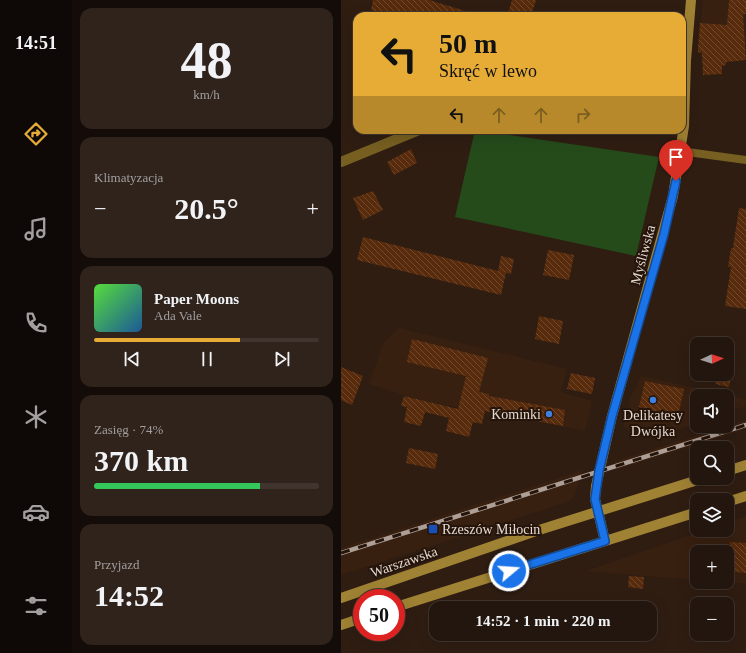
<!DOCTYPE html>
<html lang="pl">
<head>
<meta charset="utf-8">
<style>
	:root { --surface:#23160e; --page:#2f231c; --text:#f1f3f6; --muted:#a39f9e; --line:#40352e; --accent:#e6ac36 }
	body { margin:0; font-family:Georgia,serif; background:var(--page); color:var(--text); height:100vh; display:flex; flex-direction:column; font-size:15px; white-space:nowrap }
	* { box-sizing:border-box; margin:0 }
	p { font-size:13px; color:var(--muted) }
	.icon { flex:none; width:22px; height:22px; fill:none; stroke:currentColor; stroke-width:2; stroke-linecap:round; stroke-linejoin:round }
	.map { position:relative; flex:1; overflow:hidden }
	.side { display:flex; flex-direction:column; gap:8px; padding:8px; background:#130c08; width:269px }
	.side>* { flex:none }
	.banner { position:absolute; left:12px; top:12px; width:333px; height:122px; border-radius:12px; box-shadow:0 4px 16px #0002,0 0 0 1px var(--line); background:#e6ac36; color:#111; overflow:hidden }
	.needle { width:26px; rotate:86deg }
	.tools { position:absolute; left:349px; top:337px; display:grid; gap:8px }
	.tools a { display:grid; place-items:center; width:44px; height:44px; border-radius:8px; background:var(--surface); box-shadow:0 4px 16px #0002,0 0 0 1px var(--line); font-size:20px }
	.speed { position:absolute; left:12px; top:589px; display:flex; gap:8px; font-size:20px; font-weight:700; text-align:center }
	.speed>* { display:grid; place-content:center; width:52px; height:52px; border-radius:50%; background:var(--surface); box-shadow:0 4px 16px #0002,0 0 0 1px var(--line); line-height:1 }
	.speed .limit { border:6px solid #d22; background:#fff; color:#111 }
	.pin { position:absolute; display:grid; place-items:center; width:34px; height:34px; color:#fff; margin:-41px -17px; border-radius:50% 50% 50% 0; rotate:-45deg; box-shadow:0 0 4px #0007 }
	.pin .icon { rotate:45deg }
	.me { position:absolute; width:44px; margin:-22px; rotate:72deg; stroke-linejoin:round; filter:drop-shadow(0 0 3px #0008) }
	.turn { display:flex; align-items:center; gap:14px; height:84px; padding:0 20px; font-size:18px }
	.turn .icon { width:52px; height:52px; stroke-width:2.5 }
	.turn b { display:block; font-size:28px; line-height:34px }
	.lanes { display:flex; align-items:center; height:38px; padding:0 20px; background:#0003; justify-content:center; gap:20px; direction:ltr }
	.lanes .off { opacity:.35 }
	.big { font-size:30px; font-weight:700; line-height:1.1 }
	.side .widget { flex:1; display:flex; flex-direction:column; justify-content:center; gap:6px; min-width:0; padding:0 14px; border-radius:12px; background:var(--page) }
	.side .dial { align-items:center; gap:0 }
	.dial b { font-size:52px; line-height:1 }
	.song { display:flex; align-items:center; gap:12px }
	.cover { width:48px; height:48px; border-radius:6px; background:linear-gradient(135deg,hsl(110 70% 55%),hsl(210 70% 35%)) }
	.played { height:4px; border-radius:2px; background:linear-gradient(90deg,var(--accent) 65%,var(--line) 65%) }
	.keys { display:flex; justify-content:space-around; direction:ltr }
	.heat { display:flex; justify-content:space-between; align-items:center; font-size:22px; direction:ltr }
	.charge { height:6px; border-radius:3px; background:linear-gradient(90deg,#34c759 74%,var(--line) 0) }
	.trip { position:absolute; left:88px; top:601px; width:228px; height:40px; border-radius:12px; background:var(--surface); box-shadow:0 4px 16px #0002,0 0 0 1px var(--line); font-weight:700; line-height:40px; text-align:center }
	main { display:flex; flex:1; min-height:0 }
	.tabs { display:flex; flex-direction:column; width:72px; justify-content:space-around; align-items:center; background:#0e0906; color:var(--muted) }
	.tabs .icon { width:28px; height:28px }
	.tabs .selected { color:var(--accent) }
	.tabs b { font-size:18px; color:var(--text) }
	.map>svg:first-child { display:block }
	.built { fill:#382011 }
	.pitch { fill:#254b1b }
	.building { fill:url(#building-back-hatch) }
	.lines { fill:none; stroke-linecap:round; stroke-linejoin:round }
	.lane { stroke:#765f20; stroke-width:8 }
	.street { stroke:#765f20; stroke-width:10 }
	.secondary { stroke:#a08234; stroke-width:10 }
	.rail-casing { stroke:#ad9f96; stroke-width:4.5 }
	.rail { stroke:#251409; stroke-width:3; stroke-dasharray:9; stroke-linecap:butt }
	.route-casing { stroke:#114b97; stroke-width:10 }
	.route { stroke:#1a73e8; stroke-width:7 }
	.shop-dot { fill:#3f7fe0; stroke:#251409; stroke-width:1.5 }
	.transit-dot { fill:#1a4fb4; stroke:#251409; stroke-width:1.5 }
	.labels { text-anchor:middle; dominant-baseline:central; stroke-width:4; stroke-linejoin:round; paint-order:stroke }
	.street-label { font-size:14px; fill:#e5d9d1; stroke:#251409 }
	.poi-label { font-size:14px; fill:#e5d9d1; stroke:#251409; text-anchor:end }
</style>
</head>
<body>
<main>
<nav class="tabs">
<b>14:51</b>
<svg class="icon selected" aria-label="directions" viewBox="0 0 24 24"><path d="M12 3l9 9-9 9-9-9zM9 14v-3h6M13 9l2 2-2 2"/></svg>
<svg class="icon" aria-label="music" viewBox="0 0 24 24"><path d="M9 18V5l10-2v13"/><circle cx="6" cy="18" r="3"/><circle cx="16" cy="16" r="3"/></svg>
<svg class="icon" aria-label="phone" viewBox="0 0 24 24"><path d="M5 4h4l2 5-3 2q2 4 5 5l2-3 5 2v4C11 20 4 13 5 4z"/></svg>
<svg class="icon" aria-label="climate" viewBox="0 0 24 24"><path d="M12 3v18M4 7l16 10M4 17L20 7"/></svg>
<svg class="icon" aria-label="car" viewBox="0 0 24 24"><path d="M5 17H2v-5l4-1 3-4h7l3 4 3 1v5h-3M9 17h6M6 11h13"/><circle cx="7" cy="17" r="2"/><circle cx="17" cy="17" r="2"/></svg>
<svg class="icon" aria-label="filters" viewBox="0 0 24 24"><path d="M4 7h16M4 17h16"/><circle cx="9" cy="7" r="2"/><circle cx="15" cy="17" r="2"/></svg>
</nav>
<section class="side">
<div class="widget dial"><b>48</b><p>km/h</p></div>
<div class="widget"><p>Klimatyzacja</p>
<div class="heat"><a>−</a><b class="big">20.5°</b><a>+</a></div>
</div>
<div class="widget">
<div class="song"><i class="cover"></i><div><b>Paper Moons</b><p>Ada Vale</p></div></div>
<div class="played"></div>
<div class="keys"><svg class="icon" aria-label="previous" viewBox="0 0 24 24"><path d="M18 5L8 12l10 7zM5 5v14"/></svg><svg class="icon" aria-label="pause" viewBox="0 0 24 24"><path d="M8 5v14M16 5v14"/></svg><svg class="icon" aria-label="next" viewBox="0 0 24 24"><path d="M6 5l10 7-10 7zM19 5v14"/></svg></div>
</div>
<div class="widget"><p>Zasięg · 74%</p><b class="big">370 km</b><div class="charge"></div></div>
<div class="widget"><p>Przyjazd</p><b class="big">14:52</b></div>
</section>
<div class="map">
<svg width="405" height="653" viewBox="0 0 405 653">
	<defs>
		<pattern id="building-back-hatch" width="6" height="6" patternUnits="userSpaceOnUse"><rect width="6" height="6" fill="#572b0b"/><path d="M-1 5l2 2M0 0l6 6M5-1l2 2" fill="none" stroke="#6f492e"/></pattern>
	</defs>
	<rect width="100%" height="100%" fill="#2f1d12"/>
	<path class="built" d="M362,0H405V48L385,50L357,47Z
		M58,328L226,369L220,392L251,401L244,431L130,408L102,405L69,397L28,384L42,344Z
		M300,376L405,399V406L386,412V396H356V423L321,435L282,427L289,399Z
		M405,420V429L274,470V461Z
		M242,470L234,495L229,500L223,503L0,575V548Z
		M405,516V584L386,582V552H356V580L245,571L365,530H386V523Z"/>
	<path class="pitch" d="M134,130L318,157L295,256L114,217Z"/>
	<path class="building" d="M32,0H88L131,13L130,16H51L30,10Z
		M171,0H195L190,16H166Z
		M388,0H405V14H402L405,60L385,62V65L381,66V74L362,75L361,53L357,52V47L359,23L386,25Z
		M70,149L76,163L53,175L46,162Z
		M32,191L42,210L22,220L12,198Z
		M398,208L405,209V309L384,306L390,267H387L390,248H392Z
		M22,237L165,273L160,295L16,260Z
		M207,250L233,255L228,280L202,275Z
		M160,256L173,259L170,274L157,271Z
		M198,316L222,321L218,344L194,339Z
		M71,339L147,358L138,392L148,394V396L224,410L222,426L144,411L141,424L132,422L128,437L105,431L108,418L84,412L80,426L63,422L66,407L60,406L63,396L117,409L125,376L66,362Z
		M0,367L22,376L11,405L0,400Z
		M230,373L254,378L251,394L226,389Z
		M376,374H391L388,387L374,384Z
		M304,381L343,389L337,416L323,413L322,417L310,415L311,410L298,407Z
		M68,448L97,454L94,469L65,463Z
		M389,542L405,543V573L387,571Z
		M288,576L303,577L302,589L287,587Z"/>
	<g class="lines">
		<path class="lane" d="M339,151L405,160"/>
		<path class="street" d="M0,162L78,130"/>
		<path class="secondary" d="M386,471L405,465
			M386,502L405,496
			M264,541L254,499L255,486L271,416L332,196L343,126L345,60L350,0
			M0,598L195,531L363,478
			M55,607L356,512
			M0,625L21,618"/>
		<defs>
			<path id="rail" d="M0,553L405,425"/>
		</defs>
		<use href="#rail" class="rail-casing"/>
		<use href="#rail" class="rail"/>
	</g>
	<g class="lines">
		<defs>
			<path id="route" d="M168,571L264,541L254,499L258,471L271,416L323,234L335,181"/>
		</defs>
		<use href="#route" class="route-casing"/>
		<use href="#route" class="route"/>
	</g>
	<g class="shop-dot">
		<circle cx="312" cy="400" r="4"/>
		<circle cx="208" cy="414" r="4"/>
	</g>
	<rect class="transit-dot" x="87" y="524" width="10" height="10" rx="2"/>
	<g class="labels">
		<g class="street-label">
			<text transform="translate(302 255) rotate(-75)">Myśliwska</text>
			<text transform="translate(63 562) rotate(-19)">Warszawska</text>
		</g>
		<g class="poi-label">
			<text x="200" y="414">Kominki</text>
			<text x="312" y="415" text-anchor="middle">Delikatesy<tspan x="312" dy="16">Dwójka</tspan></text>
			<text x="101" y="529" text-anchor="start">Rzeszów Miłocin</text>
		</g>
	</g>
</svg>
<div class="tools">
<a><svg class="needle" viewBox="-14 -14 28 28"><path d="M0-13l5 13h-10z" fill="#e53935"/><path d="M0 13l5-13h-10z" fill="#a39f9e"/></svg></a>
<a><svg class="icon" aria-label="sound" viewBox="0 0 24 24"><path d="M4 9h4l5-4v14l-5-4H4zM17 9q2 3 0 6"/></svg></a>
<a><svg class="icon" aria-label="search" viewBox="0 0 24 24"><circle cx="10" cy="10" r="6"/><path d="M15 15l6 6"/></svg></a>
<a><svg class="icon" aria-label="layers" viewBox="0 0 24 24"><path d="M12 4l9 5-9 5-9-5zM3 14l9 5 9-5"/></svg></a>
<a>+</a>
<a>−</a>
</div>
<div class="speed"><div class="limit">50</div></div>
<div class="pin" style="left:335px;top:181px;background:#d93025"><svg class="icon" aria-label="arrive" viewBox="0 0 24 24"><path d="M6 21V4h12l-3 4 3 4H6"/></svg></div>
<svg class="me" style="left:168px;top:571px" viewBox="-20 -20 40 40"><circle r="17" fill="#1a73e8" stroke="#fff" stroke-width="3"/><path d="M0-11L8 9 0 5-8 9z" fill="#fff"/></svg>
<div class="trip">14:52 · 1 min · 220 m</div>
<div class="banner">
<div class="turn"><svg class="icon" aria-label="left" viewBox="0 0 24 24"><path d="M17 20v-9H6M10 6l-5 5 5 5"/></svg><div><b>50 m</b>Skręć w lewo</div></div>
<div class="lanes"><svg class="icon" aria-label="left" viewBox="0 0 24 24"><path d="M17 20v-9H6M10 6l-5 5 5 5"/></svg><svg class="icon off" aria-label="ahead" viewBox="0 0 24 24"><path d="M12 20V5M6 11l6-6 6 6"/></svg><svg class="icon off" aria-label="ahead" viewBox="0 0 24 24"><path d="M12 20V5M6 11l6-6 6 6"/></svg><svg class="icon off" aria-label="right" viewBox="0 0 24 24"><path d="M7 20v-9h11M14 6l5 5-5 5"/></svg></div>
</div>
</div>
</main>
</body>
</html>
